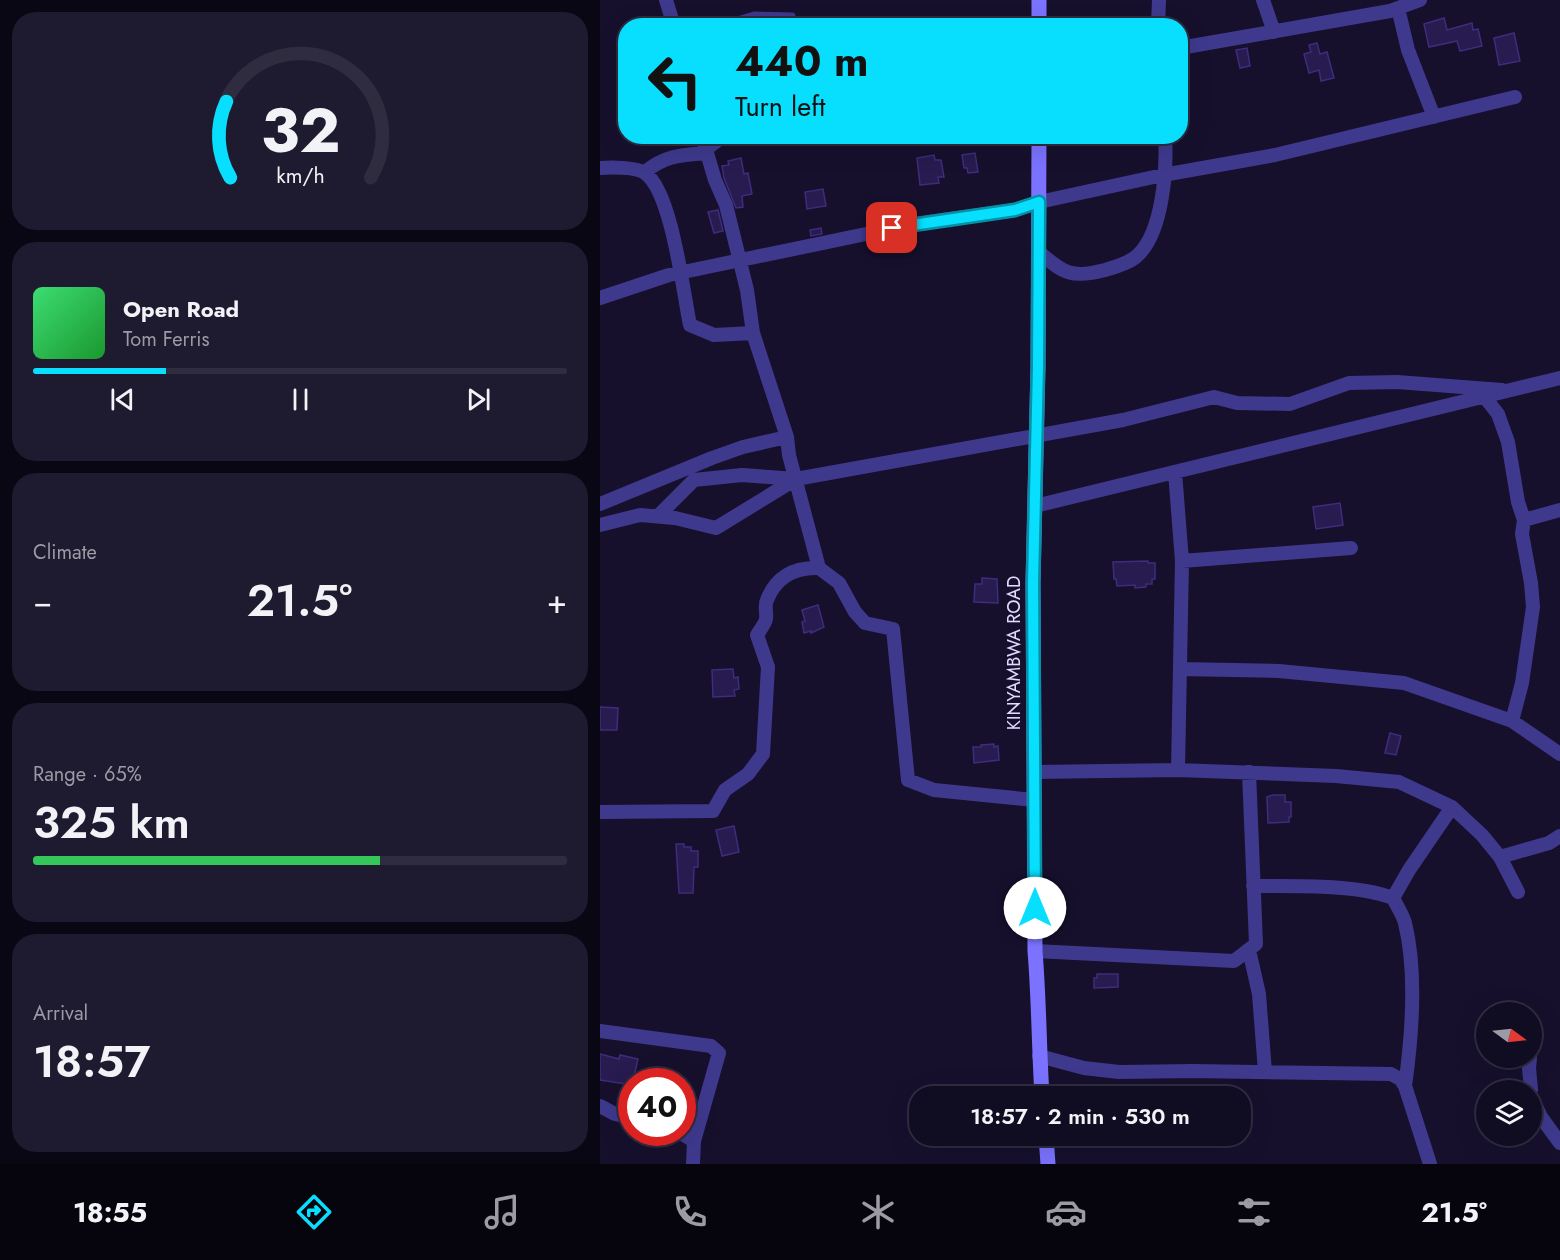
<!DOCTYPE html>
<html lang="en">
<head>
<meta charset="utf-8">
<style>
	:root { --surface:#100c22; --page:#1e1a2f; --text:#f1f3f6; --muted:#9c9ba5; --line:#302c40; --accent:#08dfff }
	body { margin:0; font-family:Jost,sans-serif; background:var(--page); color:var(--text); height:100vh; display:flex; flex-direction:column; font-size:22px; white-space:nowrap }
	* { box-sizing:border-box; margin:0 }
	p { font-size:20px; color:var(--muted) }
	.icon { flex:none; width:33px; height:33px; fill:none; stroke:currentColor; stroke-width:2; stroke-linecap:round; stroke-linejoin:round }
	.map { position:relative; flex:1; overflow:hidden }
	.drawer { display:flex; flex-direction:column; gap:12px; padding:12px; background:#090713; width:600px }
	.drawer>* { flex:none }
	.guide { position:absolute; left:18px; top:18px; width:570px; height:126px; border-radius:24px; box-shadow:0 6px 24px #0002,0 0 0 2px var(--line); background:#08dfff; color:#111; overflow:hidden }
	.needle { width:39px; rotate:105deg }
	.buttons { position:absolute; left:876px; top:1002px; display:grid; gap:12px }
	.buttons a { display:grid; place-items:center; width:66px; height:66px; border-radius:50%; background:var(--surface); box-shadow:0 6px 24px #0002,0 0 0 2px var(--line); font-size:30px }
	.speed { position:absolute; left:18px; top:1068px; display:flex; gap:12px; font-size:30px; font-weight:700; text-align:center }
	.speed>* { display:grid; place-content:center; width:78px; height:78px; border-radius:50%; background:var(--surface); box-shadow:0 6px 24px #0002,0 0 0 2px var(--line); line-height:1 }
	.speed .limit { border:9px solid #d22; background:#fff; color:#111 }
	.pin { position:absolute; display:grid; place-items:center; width:51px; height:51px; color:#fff; margin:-26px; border-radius:12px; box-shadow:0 3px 9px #0006 }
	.me { position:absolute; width:66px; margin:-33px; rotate:0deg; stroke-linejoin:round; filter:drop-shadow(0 0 4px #0008) }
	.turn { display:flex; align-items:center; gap:21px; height:126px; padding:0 18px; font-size:27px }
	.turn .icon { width:78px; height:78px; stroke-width:2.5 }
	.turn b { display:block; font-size:42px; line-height:51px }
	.big { font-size:45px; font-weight:600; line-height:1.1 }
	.drawer .widget { flex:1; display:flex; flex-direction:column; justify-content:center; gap:9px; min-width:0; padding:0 21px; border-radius:24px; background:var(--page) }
	.drawer .dial { align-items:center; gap:0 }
	.dial svg { height:156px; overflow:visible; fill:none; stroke:var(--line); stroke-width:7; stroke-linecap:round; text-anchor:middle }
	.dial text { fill:var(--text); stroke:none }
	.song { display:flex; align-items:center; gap:18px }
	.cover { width:72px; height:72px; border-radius:9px; background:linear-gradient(135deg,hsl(140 70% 55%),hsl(130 70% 35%)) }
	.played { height:6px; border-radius:3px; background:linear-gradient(90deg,var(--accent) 25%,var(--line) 25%) }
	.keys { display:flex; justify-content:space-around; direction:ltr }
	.heat { display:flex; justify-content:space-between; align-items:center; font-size:33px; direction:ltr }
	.charge { height:9px; border-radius:4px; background:linear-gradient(90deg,#34c759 65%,var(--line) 0) }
	.trip { position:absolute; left:309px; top:1086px; width:342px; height:60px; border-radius:24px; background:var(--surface); box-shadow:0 6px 24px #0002,0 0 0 2px var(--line); font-weight:600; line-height:60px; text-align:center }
	.menu { display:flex; height:96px; justify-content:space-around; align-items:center; background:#06050e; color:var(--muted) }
	.menu .icon { width:42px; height:42px }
	.menu .active { color:var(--accent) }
	.menu b { font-size:27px; color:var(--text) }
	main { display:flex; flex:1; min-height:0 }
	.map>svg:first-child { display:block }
	.building { fill:#271b4f; stroke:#3e2c7c; stroke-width:1.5 }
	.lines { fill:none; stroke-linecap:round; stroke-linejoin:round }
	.lane { stroke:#3f398e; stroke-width:7 }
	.street { stroke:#3f398e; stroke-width:14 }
	.secondary { stroke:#7b73ff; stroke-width:15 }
	.route-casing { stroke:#0591a6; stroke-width:15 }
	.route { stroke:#08dfff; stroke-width:10 }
	.labels { text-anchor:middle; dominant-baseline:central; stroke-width:4.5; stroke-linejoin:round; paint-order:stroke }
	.street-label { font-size:18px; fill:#e1dcff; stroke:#16102d }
</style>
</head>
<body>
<main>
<section class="drawer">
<div class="widget dial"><svg viewBox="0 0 100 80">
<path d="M14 69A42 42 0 1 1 86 69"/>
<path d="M14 69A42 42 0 0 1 12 30" stroke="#08dfff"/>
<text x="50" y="56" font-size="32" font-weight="700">32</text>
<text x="50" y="72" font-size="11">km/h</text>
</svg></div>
<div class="widget">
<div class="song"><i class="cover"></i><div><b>Open Road</b><p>Tom Ferris</p></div></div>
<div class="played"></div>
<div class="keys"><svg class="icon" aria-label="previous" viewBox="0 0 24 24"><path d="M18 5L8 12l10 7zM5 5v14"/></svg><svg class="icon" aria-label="pause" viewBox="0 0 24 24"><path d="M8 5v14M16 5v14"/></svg><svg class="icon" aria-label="next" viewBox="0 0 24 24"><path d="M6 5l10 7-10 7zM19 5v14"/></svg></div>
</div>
<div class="widget"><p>Climate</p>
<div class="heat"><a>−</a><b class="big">21.5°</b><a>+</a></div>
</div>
<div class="widget"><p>Range · 65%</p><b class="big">325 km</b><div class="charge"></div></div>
<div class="widget"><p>Arrival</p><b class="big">18:57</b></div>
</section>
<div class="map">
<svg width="960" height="1164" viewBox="0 0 960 1164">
	<rect width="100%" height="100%" fill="#16102d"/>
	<path class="building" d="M844,18L847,30L872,23L873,30L878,29L882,46L860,51L857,41L829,47L824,24Z
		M914,33L920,61L899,65L894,38Z
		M717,43L720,54L727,52L734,78L721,81L719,70L709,73L704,54L711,52L709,45Z
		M647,48L650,66L640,68L636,50Z
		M375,153L378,172L368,173L367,168H364L362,155Z
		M334,155L335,160H341L344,177H338L339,183L320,185L317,158Z
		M141,158L144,174L148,173L152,194L142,196L143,207L136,208L124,178L122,166L129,165L128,161Z
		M223,189L226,206L207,209L205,192Z
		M118,210L123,231L114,233L108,212Z
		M221,228L222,234L211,236L210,230Z
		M740,503L743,525L716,529L713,507Z
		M548,561V563H555V579H552V584H546V587L535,588V585L517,586L516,579H514L513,562Z
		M382,578L397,579L398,603L374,602L375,584H382Z
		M218,605L224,627L211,633V631L204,633L202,622L205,621L202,610Z
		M133,669L134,678L138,677L139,689L134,690L135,696L113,697L112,670Z
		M0,707L18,708L17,730H0Z
		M790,733L801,736L796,755L785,753Z
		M394,744V747L398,746L399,760L374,763L373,747H381V745Z
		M673,795H685V802H691V817H689V822L668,823L667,797Z
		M134,826L139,852L122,856L116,830Z
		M76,844H84V847H91V851H98V867H94L93,893H79Z
		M497,974H518V987L494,988V978H497Z
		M0,1054L19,1059L20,1055L38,1059L32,1085L0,1080Z"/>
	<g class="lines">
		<path class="lane" d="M132,26L134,21L154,15L192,16
			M107,153L129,136"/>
		<path class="street" d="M66,0L74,26
			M663,0L674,32
			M798,8L808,50L834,117
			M558,26L559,0
			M580,48L790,11L820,0
			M102,136L115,180L126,205L147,290L153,333L187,437L189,455L219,568L239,583L255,612L265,623L293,629L308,780L334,790L434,800
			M0,168C10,167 37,167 45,173C72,192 83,292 90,325L114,335L153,333
			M45,172C65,155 81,155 107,153
			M439,252C463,273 472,279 505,270C515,267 530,263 538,255C563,231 567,169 565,136
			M0,298L69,275L314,224L415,210L439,202L563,175L675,155L915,97
			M883,395L898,414L908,442L918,502L924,520L922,534L931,583L933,607L922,683L912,721
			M575,472L582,561L751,548
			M0,504L112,458L143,447L187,437
			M435,506L960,378
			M58,516L94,480L142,475L196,479
			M924,520L960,510
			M0,525L40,515L75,518L116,528L196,479L523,420L614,397L637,403L690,404L749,383L797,382L902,390
			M582,561L578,770L736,776L799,782L852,807L882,835L900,857L918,892
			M580,669L679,671L804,683L912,721L960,754
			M434,772L578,770
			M0,812L113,811L125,790L148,774L163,754L168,667L157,635C160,630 165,624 166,619C167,612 164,606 167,600C176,577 194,567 219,568
			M900,857L949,843L960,836
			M653,886C694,886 756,884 793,898C797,906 803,915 805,923C817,972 812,1036 805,1086
			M793,898L809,870L852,807
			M649,950L659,994L665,1072
			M435,951L634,961L656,944L649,772
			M0,1031L111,1046L119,1053L94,1141L93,1164
			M932,1050L933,1037
			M439,1056L484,1068L519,1072L593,1071L791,1074L800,1079L805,1086L830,1164
			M930,1058L929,1068L931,1090
			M932,1098L941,1117L960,1143
			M0,1106L15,1114L32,1118
			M79,1132L94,1141"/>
		<path class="secondary" d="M439,26V0
			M439,136L438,366L433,583L435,951C439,999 439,1048 442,1096
			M446,1136L448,1164"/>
	</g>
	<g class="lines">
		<defs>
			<path id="route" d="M292,228L415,210L439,202L438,366L433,583L435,908"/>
		</defs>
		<use href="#route" class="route-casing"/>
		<use href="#route" class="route"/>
	</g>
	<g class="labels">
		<g class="street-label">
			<text transform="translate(414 653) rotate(-90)">KINYAMBWA ROAD</text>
		</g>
	</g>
</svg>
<div class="buttons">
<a><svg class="needle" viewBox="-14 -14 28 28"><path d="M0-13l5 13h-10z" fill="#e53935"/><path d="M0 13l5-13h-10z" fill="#9c9ba5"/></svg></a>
<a><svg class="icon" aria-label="layers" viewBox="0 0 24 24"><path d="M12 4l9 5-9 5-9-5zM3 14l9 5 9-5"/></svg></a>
</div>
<div class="speed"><div class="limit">40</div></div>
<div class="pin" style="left:292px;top:228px;background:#d93025"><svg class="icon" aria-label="arrive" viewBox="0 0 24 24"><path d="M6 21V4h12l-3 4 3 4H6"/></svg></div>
<svg class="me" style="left:435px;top:908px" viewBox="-20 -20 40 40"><circle r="19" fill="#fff"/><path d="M0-13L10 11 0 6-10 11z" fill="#08dfff"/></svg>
<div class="trip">18:57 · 2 min · 530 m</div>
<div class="guide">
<div class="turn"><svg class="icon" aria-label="left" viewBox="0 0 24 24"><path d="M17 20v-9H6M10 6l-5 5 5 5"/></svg><div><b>440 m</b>Turn left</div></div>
</div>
</div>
</main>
<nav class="menu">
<b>18:55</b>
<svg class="icon active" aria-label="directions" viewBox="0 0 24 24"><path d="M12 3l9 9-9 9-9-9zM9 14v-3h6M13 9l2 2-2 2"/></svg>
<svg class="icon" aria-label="music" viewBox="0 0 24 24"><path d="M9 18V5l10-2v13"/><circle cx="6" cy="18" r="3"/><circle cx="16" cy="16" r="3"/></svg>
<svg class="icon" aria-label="phone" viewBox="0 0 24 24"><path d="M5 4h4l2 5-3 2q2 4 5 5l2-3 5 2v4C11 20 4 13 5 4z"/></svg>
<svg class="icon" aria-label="climate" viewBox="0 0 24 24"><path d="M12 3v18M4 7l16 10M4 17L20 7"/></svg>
<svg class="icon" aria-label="car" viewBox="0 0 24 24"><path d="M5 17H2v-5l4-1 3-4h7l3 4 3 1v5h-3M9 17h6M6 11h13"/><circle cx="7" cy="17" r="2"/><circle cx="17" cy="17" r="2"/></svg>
<svg class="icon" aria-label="filters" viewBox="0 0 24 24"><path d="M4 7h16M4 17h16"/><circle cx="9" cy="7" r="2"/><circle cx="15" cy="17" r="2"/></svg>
<b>21.5°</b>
</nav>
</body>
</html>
